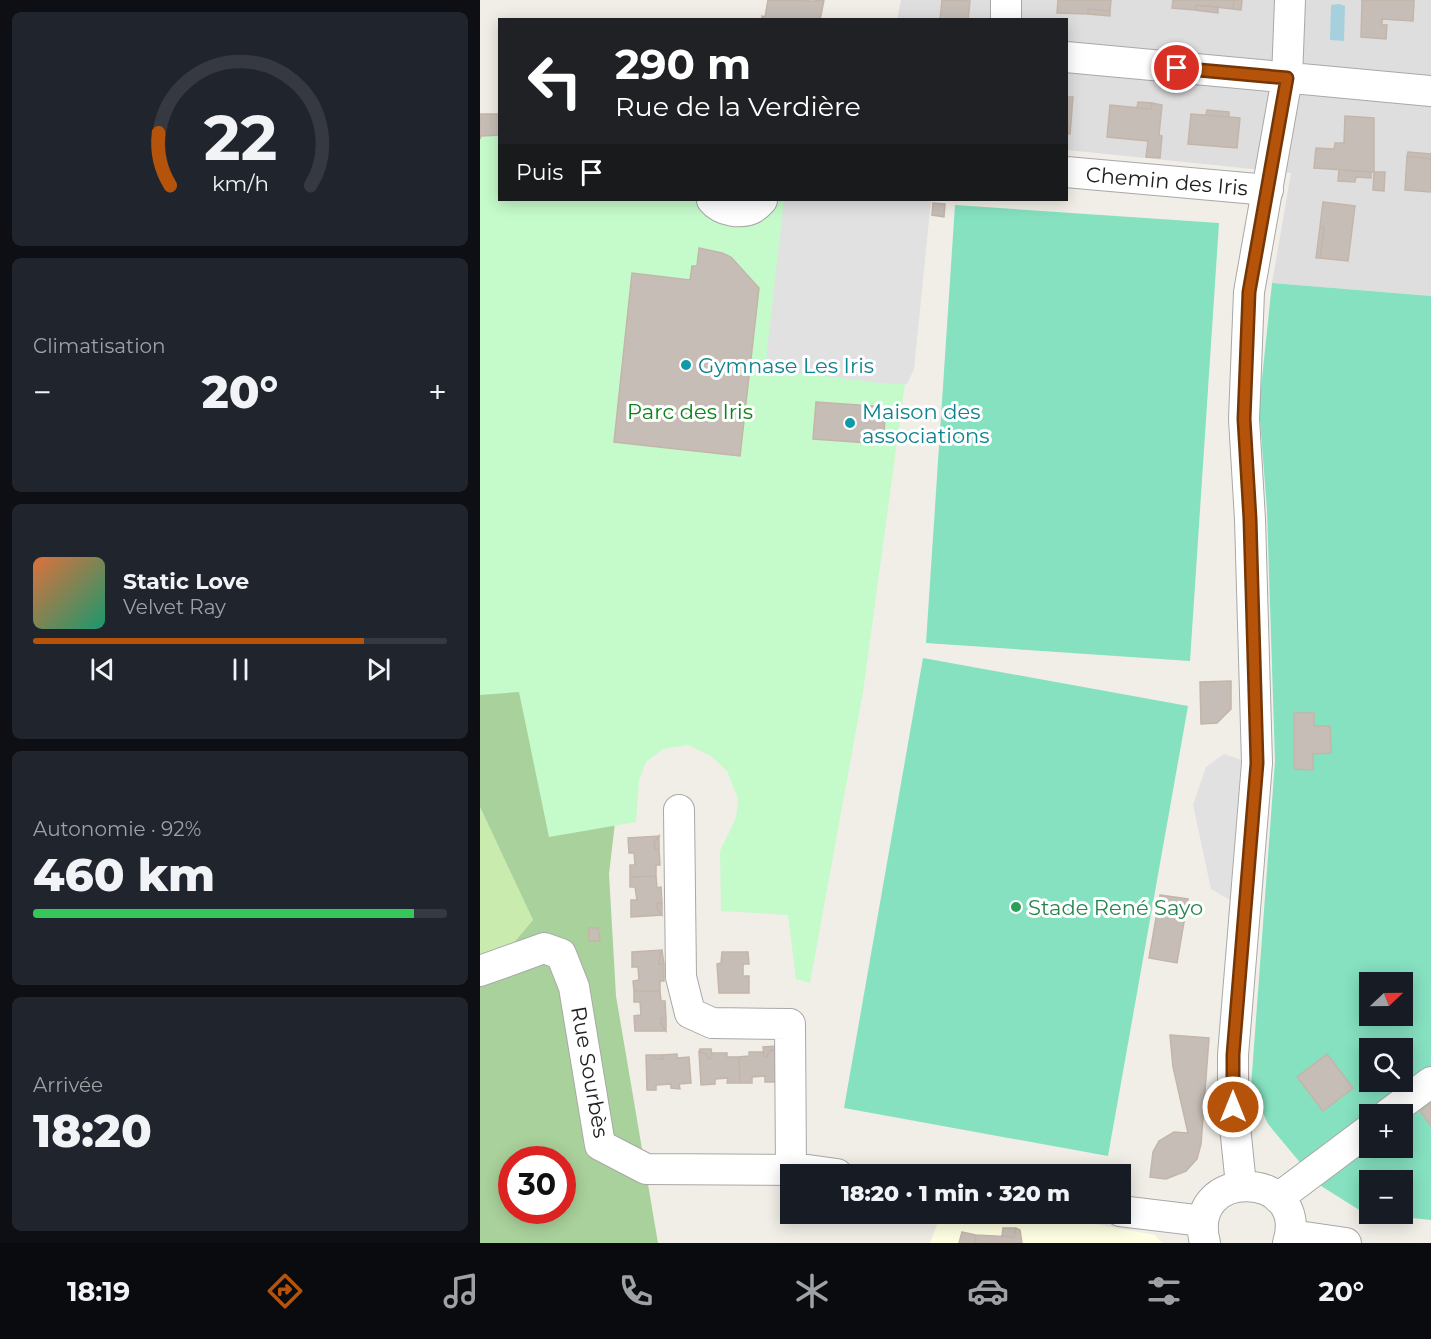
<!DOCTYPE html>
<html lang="fr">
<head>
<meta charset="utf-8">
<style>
	:root { --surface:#171b24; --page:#20242c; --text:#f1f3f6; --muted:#9ea1a6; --line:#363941; --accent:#b45309 }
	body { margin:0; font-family:Montserrat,sans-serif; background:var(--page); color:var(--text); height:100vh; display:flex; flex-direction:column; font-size:22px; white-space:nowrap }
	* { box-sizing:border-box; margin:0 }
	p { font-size:20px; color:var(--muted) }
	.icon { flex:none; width:33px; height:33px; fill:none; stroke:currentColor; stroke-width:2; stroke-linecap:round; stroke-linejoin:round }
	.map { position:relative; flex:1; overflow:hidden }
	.sheet { display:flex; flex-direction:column; gap:12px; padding:12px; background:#0d0f14; width:480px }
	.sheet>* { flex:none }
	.hud { position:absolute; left:18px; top:18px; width:570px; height:183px; border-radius:0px; box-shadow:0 3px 15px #0003; background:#202124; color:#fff; overflow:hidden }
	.needle { width:39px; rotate:68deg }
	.controls { position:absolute; left:879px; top:972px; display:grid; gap:12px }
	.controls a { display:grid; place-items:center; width:54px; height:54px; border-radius:0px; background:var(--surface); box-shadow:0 3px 15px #0003; font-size:30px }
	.speed { position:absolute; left:18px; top:1146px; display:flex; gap:12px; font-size:30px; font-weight:700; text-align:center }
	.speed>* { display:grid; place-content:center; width:78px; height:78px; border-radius:50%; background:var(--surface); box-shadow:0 3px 15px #0003; line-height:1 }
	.speed .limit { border:9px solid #d22; background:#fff; color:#111 }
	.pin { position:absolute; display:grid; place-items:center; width:51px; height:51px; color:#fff; margin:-26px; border:3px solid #fff; border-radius:50%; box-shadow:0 2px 6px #0007 }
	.me { position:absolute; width:66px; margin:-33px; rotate:0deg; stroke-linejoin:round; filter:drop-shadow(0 0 4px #0008) }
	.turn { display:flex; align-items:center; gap:21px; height:126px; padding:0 18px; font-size:27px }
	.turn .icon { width:78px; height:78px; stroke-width:2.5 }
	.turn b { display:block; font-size:42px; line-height:51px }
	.then { display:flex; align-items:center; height:57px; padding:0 18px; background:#0003; gap:12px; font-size:22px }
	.big { font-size:45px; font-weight:800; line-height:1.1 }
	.sheet .widget { flex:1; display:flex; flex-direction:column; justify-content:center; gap:9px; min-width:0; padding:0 21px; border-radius:9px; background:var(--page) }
	.sheet .dial { align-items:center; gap:0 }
	.dial svg { height:156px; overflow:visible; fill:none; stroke:var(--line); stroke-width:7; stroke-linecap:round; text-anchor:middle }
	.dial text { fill:var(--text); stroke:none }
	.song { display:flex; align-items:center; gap:18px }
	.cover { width:72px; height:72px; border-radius:9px; background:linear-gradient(135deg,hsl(20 70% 55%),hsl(160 70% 35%)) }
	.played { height:6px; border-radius:3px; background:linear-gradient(90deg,var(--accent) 80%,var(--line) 80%) }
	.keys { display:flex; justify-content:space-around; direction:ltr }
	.heat { display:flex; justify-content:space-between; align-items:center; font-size:33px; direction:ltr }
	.charge { height:9px; border-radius:4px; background:linear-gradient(90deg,#34c759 92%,var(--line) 0) }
	.trip { position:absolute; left:300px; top:1164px; width:351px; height:60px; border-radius:0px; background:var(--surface); box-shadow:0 3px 15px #0003; font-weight:800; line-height:60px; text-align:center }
	.dock { display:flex; height:96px; justify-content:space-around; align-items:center; background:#090b0e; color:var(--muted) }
	.dock .icon { width:42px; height:42px }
	.dock .selected { color:var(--accent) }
	.dock b { font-size:27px; color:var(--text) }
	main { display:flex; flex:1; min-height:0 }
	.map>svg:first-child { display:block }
	.residential { fill:#dfdede }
	.education { fill:#feffe2 }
	.grass { fill:#c9ebad }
	.forest { fill:#a9d19b; fill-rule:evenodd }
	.park { fill:#c5facb }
	.pitch { fill:#85e1c0; fill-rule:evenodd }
	.parking { fill:#e1e1e1 }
	.water { fill:#a7d0df }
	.building { fill:#c6beb6; stroke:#c3b5a9; stroke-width:1.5 }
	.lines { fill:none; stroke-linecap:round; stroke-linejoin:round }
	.minor-casing { stroke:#a8a8a8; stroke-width:32 }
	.minor { stroke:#fff; stroke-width:30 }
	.route-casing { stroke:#753606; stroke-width:15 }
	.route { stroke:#b45309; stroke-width:10 }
	.culture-dot { fill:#0f9aa8; stroke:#fff; stroke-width:2 }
	.leisure-dot { fill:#2e9e5b; stroke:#fff; stroke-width:2 }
	.labels { text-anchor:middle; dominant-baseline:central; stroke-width:6; stroke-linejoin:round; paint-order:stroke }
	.street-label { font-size:21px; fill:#212121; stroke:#fff }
	.culture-label { font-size:21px; fill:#0d838f; stroke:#fff; text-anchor:start }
	.park-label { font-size:21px; fill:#0a8318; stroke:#fff }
	.leisure-label { font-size:21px; fill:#27864d; stroke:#fff; text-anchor:start }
</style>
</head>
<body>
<main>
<section class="sheet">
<div class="widget dial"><svg viewBox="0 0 100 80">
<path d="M14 69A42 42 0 1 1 86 69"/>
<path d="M14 69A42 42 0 0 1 8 42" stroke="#b45309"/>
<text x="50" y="56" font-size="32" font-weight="700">22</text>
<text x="50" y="72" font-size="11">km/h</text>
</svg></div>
<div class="widget"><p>Climatisation</p>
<div class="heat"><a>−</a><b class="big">20°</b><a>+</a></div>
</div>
<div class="widget">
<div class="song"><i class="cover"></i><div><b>Static Love</b><p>Velvet Ray</p></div></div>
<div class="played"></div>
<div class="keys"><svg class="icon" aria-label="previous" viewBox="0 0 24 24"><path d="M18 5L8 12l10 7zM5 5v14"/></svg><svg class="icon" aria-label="pause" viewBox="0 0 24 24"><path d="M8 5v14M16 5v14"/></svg><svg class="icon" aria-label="next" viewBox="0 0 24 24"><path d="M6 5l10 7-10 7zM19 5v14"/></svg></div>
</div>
<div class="widget"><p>Autonomie · 92%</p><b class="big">460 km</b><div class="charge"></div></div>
<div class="widget"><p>Arrivée</p><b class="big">18:20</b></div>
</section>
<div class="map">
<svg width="951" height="1243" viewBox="0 0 951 1243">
	<rect width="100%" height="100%" fill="#f1eee7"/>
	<path class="residential" d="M421,0H951V296L792,283L811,173L587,150L586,20H417Z"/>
	<path class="education" d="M461,1214H561L675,1235L682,1243H450Z"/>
	<path class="grass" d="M0,807L53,920L26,952L0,958Z"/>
	<path class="forest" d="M0,664L147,721L129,874L136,996L178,1243H0V958L26,952L53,920L0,807ZM32,1160H82V1210H32Z"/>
	<path class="park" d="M0,114H19L20,200H450L383,692L330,983L316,979L308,915L241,911L240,851L256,818L258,799L247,771L231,756L208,745L183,749L166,762L159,780L156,822L69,837L39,692L0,695Z"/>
	<path class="pitch" d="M475,205L739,223L710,661L446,643Z
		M792,283L951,296V1220L884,1213L838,1184L788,1124L771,1087L795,761L787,510L779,407ZM890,982H922V1016H890ZM890,1048H922V1082H890ZM890,1114H922V1148H890ZM890,1180H922V1214H890Z
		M443,658L708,706L628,1156L364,1108Z"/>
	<path class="parking" d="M304,200H451L434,369L427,384L401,383L285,369Z
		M744,754L761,760L750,900L731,889L713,805L726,767Z"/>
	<path class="water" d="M859,4L865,6L864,41L850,40L851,5Z"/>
	<path class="building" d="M288,0L333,1L344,0L340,20H282V16L285,17Z
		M462,0L490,1L488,20H460Z
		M578,0H631L630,11L608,9V14L577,13Z
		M693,0H754L753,9L716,5L715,10L692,8Z
		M754,0H762L761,10L753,9Z
		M882,0H934L933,21L902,19V25H907L906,39L881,37Z
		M716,5L738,7V13L715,10Z
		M608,9L630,11V16L608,14Z
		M586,97H593L590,134H586Z
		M658,102L672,103L671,109L657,108Z
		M672,103L682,105L679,135L682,136L680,158L666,157L668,141L627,137L630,105L671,109Z
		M727,110L749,112V117L726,115Z
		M0,114H20V135L1,136L0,139Z
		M711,114L760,118L757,148L708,144Z
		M865,116L894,118V172L834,168L836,148L854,149L855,143H864Z
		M928,152L951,154V159L927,156Z
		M927,156L951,159V192L925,190Z
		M859,170L891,172V178L876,177L875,182L858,181Z
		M894,172H905L904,191L893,190Z
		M843,202L875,206L868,261L840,258L844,228L840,227Z
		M453,203L465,204L464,217L452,215Z
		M840,227L844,228L840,258H836Z
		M219,248L242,253L251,257L279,288L260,456L134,442L152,273L210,280L212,266H217Z
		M336,402L406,407L403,444L333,439Z
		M751,681V709L737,723L721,724L720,682Z
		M814,713H834V726H850L851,753L833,754V770L814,769Z
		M179,836L174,842L175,849H179L180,865H176V876L150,877V865H155L154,853H149L148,838Z
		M179,836V849H175L174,842Z
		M176,876L177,888L181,887L182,903H177V908L182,915L151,917V900H157L155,887H150V877Z
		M680,895L708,899L697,963L669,958Z
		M177,903H182V915L177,908Z
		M109,928H118L120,941H109Z
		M182,950L179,959V964H184V981H180V991H154L153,981L159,980L158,967H152V952Z
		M182,950L184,964H179V959Z
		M242,952H268L269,964H263V976H269V993H239L237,964L241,963Z
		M154,991H180L181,1001H185L186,1018H181V1024L186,1031H155L154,1016L161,1015L160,1002H154Z
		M181,1018H186V1031L181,1024Z
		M690,1035L729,1038L721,1144L717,1159L706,1171L686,1179L670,1177L673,1152L679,1141L694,1132L708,1133L693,1067Z
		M297,1046V1049L291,1050L286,1057L284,1056L283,1047Z
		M220,1049H231L232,1058L229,1059L226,1054L219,1052Z
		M297,1049V1082H285V1076L272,1077V1083H260L259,1057L269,1056V1052H283L284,1056L286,1057L290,1051Z
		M219,1052L226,1054L229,1059L232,1058V1053H247V1057H259L260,1083H247L248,1078L235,1079V1084L221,1085Z
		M197,1054V1058L209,1057L211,1083L199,1084L200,1089L191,1088V1084L176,1085V1090H167L166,1055H172L176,1059H183L182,1055Z
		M847,1054L873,1088L843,1111L817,1077Z
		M172,1055H182L183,1059H176Z
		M951,1103V1126L940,1111Z
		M523,1228H536L534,1237L522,1236Z
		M536,1228L540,1230L542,1243H495L496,1235L534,1237Z
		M482,1232L496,1235L495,1243H479Z"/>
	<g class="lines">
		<defs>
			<path id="minor" d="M526,20V0
				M586,57L951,91
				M586,172L788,190
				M232,200C241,211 262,215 275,207C276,207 282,200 282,200
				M199,810L201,977L210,1013L232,1023L310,1024L311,1170
				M0,971L64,948L81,954L94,987L120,1145L166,1169L328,1170L357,1174
				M908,1114L951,1082
				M761,1185L753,1107V1055L777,763L770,519L764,419L769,292L807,78L810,0
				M798,1198L890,1129
				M640,1211L723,1221
				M811,1235L866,1243
				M725,1243C705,1165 831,1170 808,1243"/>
		</defs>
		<use href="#minor" class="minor-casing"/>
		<use href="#minor" class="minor"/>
	</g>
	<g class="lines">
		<defs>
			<path id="route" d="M697,68L807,78L769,292L764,419L770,519L777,763L753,1055V1107"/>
		</defs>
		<use href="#route" class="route-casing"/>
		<use href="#route" class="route"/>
	</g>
	<g class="culture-dot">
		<circle cx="206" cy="365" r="6"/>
		<circle cx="370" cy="423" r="6"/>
	</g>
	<circle class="leisure-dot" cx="536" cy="907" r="6"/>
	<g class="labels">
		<g class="street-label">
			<text transform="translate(687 181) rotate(5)">Chemin des Iris</text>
			<text transform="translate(110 1072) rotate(80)">Rue Sourbès</text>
		</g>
		<g class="culture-label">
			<text x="218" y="365">Gymnase Les Iris</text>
			<text x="382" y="411">Maison des<tspan x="382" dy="24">associations</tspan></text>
		</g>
		<g class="park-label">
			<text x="210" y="411">Parc des Iris</text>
		</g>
		<g class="leisure-label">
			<text x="548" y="907">Stade René Sayo</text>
		</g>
	</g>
</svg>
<div class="controls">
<a><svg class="needle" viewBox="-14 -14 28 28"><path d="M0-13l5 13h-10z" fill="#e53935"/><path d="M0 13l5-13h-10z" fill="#9ea1a6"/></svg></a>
<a><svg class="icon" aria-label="search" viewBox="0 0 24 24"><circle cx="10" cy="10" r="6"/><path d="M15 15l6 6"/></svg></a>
<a>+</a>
<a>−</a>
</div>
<div class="speed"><div class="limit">30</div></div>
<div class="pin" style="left:697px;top:68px;background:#d93025"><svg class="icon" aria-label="arrive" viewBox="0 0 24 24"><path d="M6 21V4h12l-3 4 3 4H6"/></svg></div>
<svg class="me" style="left:753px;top:1107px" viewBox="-20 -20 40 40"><circle r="17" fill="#b45309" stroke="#fff" stroke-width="3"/><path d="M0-11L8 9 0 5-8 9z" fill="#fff"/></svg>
<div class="trip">18:20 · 1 min · 320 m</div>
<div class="hud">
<div class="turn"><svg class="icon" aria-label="left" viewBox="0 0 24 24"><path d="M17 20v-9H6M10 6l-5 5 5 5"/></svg><div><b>290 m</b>Rue de la Verdière</div></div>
<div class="then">Puis<svg class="icon" aria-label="arrive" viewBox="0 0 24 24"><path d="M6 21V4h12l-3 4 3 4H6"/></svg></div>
</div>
</div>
</main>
<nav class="dock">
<b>18:19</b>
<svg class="icon selected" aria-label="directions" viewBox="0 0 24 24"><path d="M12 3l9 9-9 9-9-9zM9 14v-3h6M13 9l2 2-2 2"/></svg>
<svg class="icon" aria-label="music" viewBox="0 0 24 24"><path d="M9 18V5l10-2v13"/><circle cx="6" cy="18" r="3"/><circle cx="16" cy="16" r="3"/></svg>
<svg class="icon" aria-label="phone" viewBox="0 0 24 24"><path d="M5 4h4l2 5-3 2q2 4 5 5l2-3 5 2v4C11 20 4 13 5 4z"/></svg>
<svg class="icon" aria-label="climate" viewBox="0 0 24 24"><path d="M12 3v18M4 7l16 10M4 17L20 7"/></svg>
<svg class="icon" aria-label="car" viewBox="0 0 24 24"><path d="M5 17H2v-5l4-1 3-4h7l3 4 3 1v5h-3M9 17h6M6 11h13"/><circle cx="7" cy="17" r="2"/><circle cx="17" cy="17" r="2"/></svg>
<svg class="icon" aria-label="filters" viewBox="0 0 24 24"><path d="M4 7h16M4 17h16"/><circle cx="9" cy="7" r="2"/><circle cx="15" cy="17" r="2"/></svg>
<b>20°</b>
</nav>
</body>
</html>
